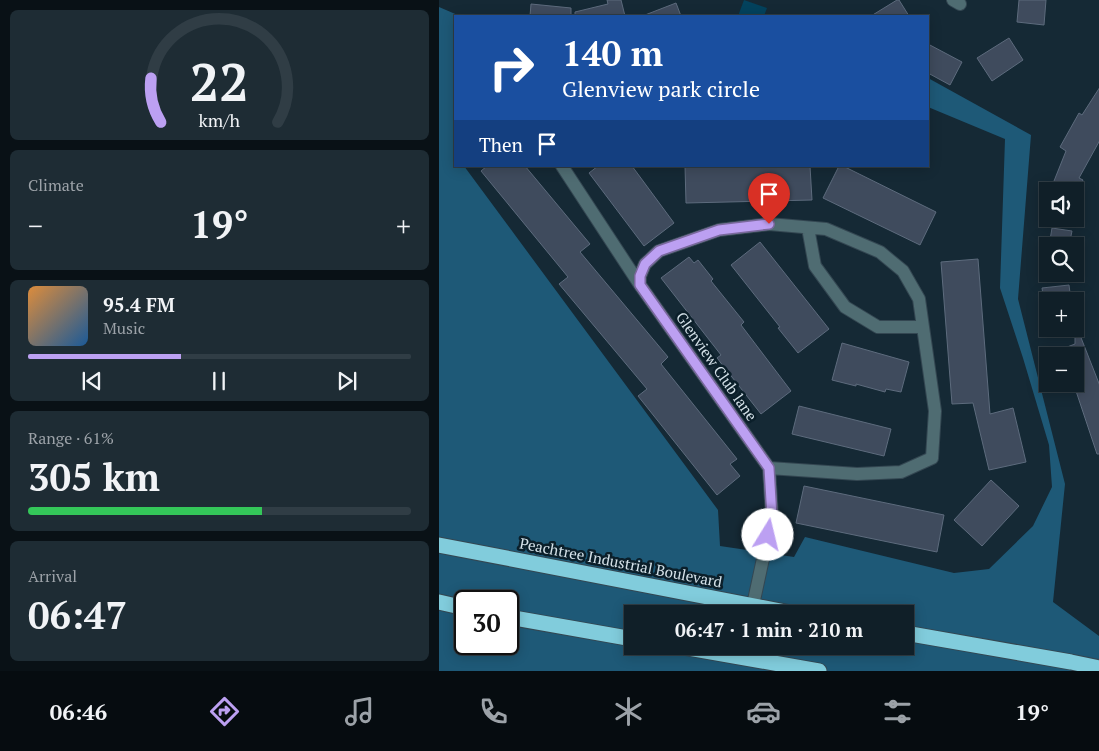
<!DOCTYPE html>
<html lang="en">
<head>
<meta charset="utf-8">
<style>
	:root { --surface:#101f28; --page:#1e2c34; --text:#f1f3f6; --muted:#9ca2a8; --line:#303d45; --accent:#bca0f2 }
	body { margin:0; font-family:"PT Serif",serif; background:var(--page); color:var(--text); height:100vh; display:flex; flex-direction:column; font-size:19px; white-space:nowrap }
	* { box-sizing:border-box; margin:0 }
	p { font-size:16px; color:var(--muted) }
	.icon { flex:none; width:28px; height:28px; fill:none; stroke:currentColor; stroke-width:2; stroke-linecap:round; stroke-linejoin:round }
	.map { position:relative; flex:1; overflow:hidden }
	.panel { display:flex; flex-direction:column; gap:10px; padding:10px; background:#091116; width:439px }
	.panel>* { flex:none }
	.banner { position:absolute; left:15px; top:15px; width:475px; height:152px; border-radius:0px; box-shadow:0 2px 12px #0003,0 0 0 1px var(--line); background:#1a4fa0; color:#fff; overflow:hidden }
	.buttons { position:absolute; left:600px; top:182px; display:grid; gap:10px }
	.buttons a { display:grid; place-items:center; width:45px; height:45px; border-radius:0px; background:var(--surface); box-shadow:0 2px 12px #0003,0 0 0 1px var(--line); font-size:25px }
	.speed { position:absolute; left:15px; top:590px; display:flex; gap:10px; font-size:25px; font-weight:700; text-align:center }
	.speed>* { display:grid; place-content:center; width:65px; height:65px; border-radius:50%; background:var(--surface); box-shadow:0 2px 12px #0003,0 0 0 1px var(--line); line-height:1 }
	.speed .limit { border:2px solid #111; border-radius:8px; background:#fff; color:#111 }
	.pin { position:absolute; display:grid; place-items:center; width:42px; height:42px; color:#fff; margin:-51px -21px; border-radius:50% 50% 50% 0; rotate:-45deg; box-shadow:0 0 5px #0007 }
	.pin .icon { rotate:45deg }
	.me { position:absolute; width:55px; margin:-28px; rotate:9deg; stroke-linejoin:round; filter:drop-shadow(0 0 4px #0008) }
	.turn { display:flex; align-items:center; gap:18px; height:105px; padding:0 25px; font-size:22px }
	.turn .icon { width:65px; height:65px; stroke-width:2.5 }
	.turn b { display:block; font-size:35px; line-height:42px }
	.then { display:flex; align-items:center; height:48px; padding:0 25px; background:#0003; gap:10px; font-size:19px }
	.big { font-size:38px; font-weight:600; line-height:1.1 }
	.panel .tile { flex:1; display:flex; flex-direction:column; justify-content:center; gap:8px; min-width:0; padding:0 18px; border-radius:8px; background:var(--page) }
	.panel .dial { align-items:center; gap:0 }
	.dial svg { height:130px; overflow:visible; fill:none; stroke:var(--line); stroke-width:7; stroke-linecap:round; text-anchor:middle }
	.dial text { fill:var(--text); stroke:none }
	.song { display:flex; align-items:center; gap:15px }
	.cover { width:60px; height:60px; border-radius:8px; background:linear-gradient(135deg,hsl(30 70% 55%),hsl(210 70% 35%)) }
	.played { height:5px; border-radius:2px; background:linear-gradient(90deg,var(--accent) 40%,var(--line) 40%) }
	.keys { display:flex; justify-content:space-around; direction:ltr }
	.heat { display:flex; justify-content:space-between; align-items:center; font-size:28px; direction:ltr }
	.charge { height:8px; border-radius:4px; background:linear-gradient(90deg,#34c759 61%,var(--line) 0) }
	.trip { position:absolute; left:185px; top:605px; width:290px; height:50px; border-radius:0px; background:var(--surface); box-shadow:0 2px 12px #0003,0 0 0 1px var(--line); font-weight:600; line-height:50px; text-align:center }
	.tabs { display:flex; height:80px; justify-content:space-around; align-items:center; background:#060c10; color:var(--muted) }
	.tabs .icon { width:35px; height:35px }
	.tabs .selected { color:var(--accent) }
	.tabs b { font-size:22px; color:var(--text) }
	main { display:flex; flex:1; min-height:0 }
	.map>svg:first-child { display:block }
	.green { fill:#03425d }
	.forest { fill:#1e5977; fill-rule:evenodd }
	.building { fill:#3f4b5d; stroke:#5d6b7d }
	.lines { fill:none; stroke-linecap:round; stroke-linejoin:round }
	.minor-casing { stroke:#344752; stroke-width:14 }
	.highway-casing { stroke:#344752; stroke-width:17 }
	.minor { stroke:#4f6c72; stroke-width:12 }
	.highway { stroke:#81ccdc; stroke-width:15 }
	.route-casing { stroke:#7a689d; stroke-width:12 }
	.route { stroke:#bca0f2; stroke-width:9 }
	.labels { text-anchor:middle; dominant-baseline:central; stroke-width:5; stroke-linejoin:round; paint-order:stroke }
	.street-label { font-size:15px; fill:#d5e2e9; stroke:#0b1f2a }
</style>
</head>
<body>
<main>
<section class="panel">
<div class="tile dial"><svg viewBox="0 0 100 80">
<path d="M14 69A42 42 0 1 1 86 69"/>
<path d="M14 69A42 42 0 0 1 8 42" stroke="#bca0f2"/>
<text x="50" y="56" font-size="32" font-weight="700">22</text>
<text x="50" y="72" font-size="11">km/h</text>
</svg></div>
<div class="tile"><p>Climate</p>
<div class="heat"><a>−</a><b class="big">19°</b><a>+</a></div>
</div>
<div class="tile">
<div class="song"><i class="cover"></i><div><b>95.4 FM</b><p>Music</p></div></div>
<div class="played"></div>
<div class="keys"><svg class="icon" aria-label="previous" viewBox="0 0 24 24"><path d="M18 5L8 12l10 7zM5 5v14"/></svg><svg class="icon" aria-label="pause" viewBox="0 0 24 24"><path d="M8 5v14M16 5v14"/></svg><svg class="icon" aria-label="next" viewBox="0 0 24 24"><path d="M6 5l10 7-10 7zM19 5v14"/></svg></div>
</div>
<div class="tile"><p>Range · 61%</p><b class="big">305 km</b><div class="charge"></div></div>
<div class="tile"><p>Arrival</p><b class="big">06:47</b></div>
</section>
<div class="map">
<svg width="661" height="671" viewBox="0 0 661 671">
	<rect width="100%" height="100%" fill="#152935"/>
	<path class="green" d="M305,0L328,8L325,16H299Z"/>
	<path class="forest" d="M0,7L21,16H16V166H25L279,510L281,546L355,557L366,537L515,573L550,569L594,526L613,487L610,445L584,358L561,288L566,139L489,107V78L592,135L579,299L626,484L614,602L660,636V671H0ZM26,601H69V644H26ZM194,614H466V646H194Z"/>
	<path class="building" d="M168,0H182L186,16H136V12L169,4Z
		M458,0H460L470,16H432Z
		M580,0H607L605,25L578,22Z
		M237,3L242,16H206V15Z
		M92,4L132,8V16H91Z
		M570,38L584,60L553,81L538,58Z
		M489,44L523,62L511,85L489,73Z
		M661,87V140L640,178L644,180L639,191H611L627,151L621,147L640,113L643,115Z
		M48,166H86L151,244L141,252L229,357L222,364L298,459L291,464L301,476L278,495L199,396L208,389L120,284L129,277L42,171Z
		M159,166H193L235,223L205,246L150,173Z
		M246,166H371L373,200L247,203Z
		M400,166H404L497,212L481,245L384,198Z
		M613,228L633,231L630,246H610Z
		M321,242L390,329L359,353L339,328L341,327L292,265Z
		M250,257L255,263L259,260L274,279L272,281L305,322L302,325L352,391L322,414L278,358L282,355L222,278Z
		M539,259L551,414L574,408L587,462L550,470L534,403L513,404L502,262Z
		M630,285L632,301H605L603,288Z
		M637,325L661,386V454H658L636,388V356H607V355L636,344V326Z
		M403,343L470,362L462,392L447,389L446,392L417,384V386L393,380Z
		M360,406L452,429L445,456L353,434Z
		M552,480L580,506L543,546L515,520Z
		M365,486L505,515L498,552L357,523Z"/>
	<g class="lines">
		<defs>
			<path id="minor" d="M514,0L521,4
				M123,166L201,285L330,468L333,517L314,605
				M369,228L376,266L406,307L439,327H484
				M201,285V276L206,264L220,251L280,230L330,224L387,229L441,252L464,271L480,299L496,411L493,458L462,472L418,474L330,468"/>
			<path id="highway" d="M0,545L357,614
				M0,602L26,608
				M69,617L194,639
				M466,633L632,662L661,668
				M238,646L380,671"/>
		</defs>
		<use href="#minor" class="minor-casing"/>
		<use href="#highway" class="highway-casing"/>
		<use href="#minor" class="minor"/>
		<use href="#highway" class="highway"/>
	</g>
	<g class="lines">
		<defs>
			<path id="route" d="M329,535L333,517L330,468L201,285V276L206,264L220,251L280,230L330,224"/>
		</defs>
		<use href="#route" class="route-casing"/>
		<use href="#route" class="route"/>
	</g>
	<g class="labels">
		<g class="street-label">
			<text transform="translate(278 366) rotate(55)">Glenview Club lane</text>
			<text transform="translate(182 562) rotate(11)">Peachtree Industrial Boulevard</text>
		</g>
	</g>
</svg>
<div class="buttons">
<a><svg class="icon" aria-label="sound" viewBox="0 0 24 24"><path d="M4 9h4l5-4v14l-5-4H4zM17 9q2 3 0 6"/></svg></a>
<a><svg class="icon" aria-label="search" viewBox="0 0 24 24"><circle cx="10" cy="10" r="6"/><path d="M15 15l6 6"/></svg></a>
<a>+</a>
<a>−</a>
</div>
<div class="speed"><div class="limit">30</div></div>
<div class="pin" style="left:330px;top:224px;background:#d93025"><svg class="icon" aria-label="arrive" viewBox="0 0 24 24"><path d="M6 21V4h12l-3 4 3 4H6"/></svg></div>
<svg class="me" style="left:329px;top:535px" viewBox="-20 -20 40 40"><circle r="19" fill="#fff"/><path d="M0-13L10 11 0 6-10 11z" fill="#bca0f2"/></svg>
<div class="trip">06:47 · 1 min · 210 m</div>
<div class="banner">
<div class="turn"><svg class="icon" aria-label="right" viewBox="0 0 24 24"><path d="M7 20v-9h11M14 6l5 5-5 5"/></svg><div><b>140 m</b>Glenview park circle</div></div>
<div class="then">Then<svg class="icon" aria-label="arrive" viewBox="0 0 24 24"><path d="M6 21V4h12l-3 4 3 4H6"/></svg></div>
</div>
</div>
</main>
<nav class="tabs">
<b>06:46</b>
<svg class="icon selected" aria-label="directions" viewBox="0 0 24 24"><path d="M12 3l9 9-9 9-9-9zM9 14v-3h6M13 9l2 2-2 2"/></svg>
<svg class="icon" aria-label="music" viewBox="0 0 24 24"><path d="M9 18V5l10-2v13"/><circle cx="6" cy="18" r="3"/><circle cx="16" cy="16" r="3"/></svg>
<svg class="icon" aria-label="phone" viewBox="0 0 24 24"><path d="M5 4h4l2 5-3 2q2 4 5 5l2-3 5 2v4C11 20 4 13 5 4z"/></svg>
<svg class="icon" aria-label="climate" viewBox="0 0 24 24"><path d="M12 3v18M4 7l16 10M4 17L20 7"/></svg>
<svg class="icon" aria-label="car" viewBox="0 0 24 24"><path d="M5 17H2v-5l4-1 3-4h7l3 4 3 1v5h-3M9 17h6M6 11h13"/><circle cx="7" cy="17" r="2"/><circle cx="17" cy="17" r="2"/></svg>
<svg class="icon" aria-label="filters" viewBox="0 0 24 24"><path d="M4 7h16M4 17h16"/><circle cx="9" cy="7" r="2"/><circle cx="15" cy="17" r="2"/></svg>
<b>19°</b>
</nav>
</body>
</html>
